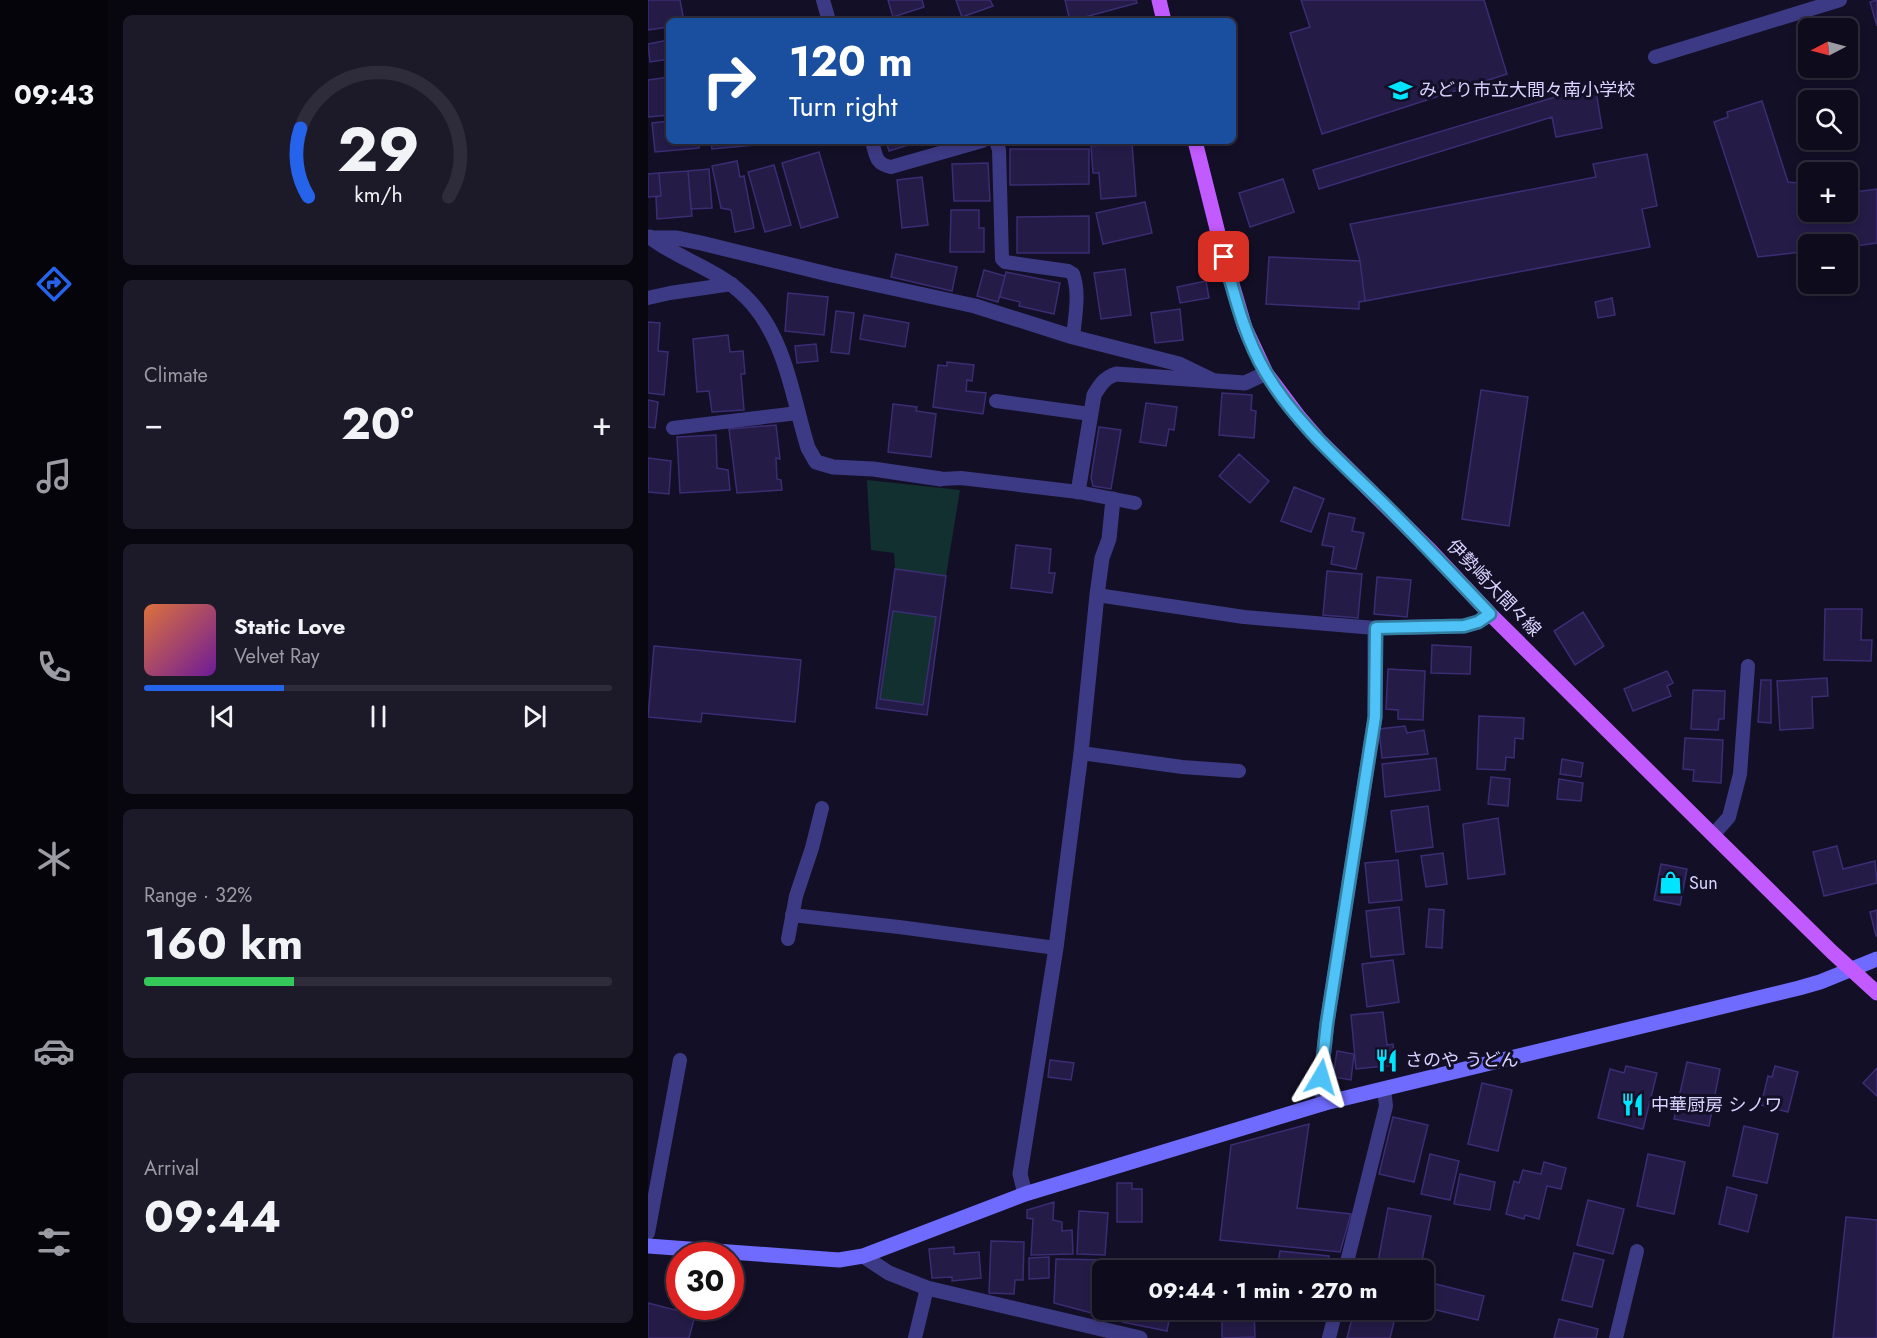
<!DOCTYPE html>
<html lang="en">
<head>
<meta charset="utf-8">
<style>
	:root { --surface:#0e0b1c; --page:#1c1929; --text:#f1f3f6; --muted:#9b9ba3; --line:#2e2b3b; --accent:#2563eb }
	body { margin:0; font-family:Jost,"Noto Sans JP",sans-serif; background:var(--page); color:var(--text); height:100vh; display:flex; flex-direction:column; font-size:22px; white-space:nowrap }
	* { box-sizing:border-box; margin:0 }
	p { font-size:20px; color:var(--muted) }
	.icon { flex:none; width:33px; height:33px; fill:none; stroke:currentColor; stroke-width:2; stroke-linecap:round; stroke-linejoin:round }
	.map { position:relative; flex:1; overflow:hidden }
	.side { display:flex; flex-direction:column; gap:15px; padding:15px; background:#08060f; width:540px }
	.side>* { flex:none }
	.top-card { position:absolute; left:18px; top:18px; width:570px; height:126px; border-radius:9px; box-shadow:0 3px 9px #0003,0 0 0 2px var(--line); background:#1a4fa0; color:#fff; overflow:hidden }
	.needle { width:39px; rotate:264deg }
	.controls { position:absolute; left:1150px; top:18px; display:grid; gap:12px }
	.controls a { display:grid; place-items:center; width:60px; height:60px; border-radius:9px; background:var(--surface); box-shadow:0 3px 9px #0003,0 0 0 2px var(--line); font-size:30px }
	.speed { position:absolute; left:18px; top:1242px; display:flex; gap:12px; font-size:30px; font-weight:700; text-align:center }
	.speed>* { display:grid; place-content:center; width:78px; height:78px; border-radius:50%; background:var(--surface); box-shadow:0 3px 9px #0003,0 0 0 2px var(--line); line-height:1 }
	.speed .limit { border:9px solid #d22; background:#fff; color:#111 }
	.pin { position:absolute; display:grid; place-items:center; width:51px; height:51px; color:#fff; margin:-26px; border-radius:12px; box-shadow:0 3px 9px #0006 }
	.me { position:absolute; width:66px; margin:-33px; rotate:7deg; stroke-linejoin:round; filter:drop-shadow(0 0 4px #0008) }
	.turn { display:flex; align-items:center; gap:21px; height:126px; padding:0 24px; font-size:27px }
	.turn .icon { width:78px; height:78px; stroke-width:2.5 }
	.turn b { display:block; font-size:42px; line-height:51px }
	.big { font-size:45px; font-weight:700; line-height:1.1 }
	.side .widget { flex:1; display:flex; flex-direction:column; justify-content:center; gap:9px; min-width:0; padding:0 21px; border-radius:9px; background:var(--page) }
	.side .dial { align-items:center; gap:0 }
	.dial svg { height:156px; overflow:visible; fill:none; stroke:var(--line); stroke-width:7; stroke-linecap:round; text-anchor:middle }
	.dial text { fill:var(--text); stroke:none }
	.song { display:flex; align-items:center; gap:18px }
	.cover { width:72px; height:72px; border-radius:9px; background:linear-gradient(135deg,hsl(20 70% 55%),hsl(280 70% 35%)) }
	.played { height:6px; border-radius:3px; background:linear-gradient(90deg,var(--accent) 30%,var(--line) 30%) }
	.keys { display:flex; justify-content:space-around; direction:ltr }
	.heat { display:flex; justify-content:space-between; align-items:center; font-size:33px; direction:ltr }
	.charge { height:9px; border-radius:4px; background:linear-gradient(90deg,#34c759 32%,var(--line) 0) }
	.trip { position:absolute; left:444px; top:1260px; width:342px; height:60px; border-radius:9px; background:var(--surface); box-shadow:0 3px 9px #0003,0 0 0 2px var(--line); font-weight:700; line-height:60px; text-align:center }
	main { display:flex; flex:1; min-height:0 }
	.tabs { display:flex; flex-direction:column; width:108px; justify-content:space-around; align-items:center; background:#06040b; color:var(--muted) }
	.tabs .icon { width:42px; height:42px }
	.tabs .current { color:var(--accent) }
	.tabs b { font-size:27px; color:var(--text) }
	.map>svg:first-child { display:block }
	.green { fill:#12302f }
	.building { fill:#241b47; stroke:#3b2d73; stroke-width:1.5; fill-rule:evenodd }
	.lines { fill:none; stroke-linecap:round; stroke-linejoin:round }
	.lane { stroke:#3d3a85; stroke-width:14 }
	.street { stroke:#3d3a85; stroke-width:15 }
	.secondary { stroke:#6f6bff; stroke-width:15 }
	.primary { stroke:#c25bff; stroke-width:15 }
	.route-casing { stroke:#337fa1; stroke-width:15 }
	.route { stroke:#4fc3f7; stroke-width:10 }
	.labels { text-anchor:middle; dominant-baseline:central; stroke-width:6; stroke-linejoin:round; paint-order:stroke }
	.poi-label { font-size:18px; fill:#d9d4ff; stroke:#130f26; text-anchor:start }
	.street-label { font-size:18px; fill:#d9d4ff; stroke:#130f26 }
</style>
</head>
<body>
<main>
<nav class="tabs">
<b>09:43</b>
<svg class="icon current" aria-label="directions" viewBox="0 0 24 24"><path d="M12 3l9 9-9 9-9-9zM9 14v-3h6M13 9l2 2-2 2"/></svg>
<svg class="icon" aria-label="music" viewBox="0 0 24 24"><path d="M9 18V5l10-2v13"/><circle cx="6" cy="18" r="3"/><circle cx="16" cy="16" r="3"/></svg>
<svg class="icon" aria-label="phone" viewBox="0 0 24 24"><path d="M5 4h4l2 5-3 2q2 4 5 5l2-3 5 2v4C11 20 4 13 5 4z"/></svg>
<svg class="icon" aria-label="climate" viewBox="0 0 24 24"><path d="M12 3v18M4 7l16 10M4 17L20 7"/></svg>
<svg class="icon" aria-label="car" viewBox="0 0 24 24"><path d="M5 17H2v-5l4-1 3-4h7l3 4 3 1v5h-3M9 17h6M6 11h13"/><circle cx="7" cy="17" r="2"/><circle cx="17" cy="17" r="2"/></svg>
<svg class="icon" aria-label="filters" viewBox="0 0 24 24"><path d="M4 7h16M4 17h16"/><circle cx="9" cy="7" r="2"/><circle cx="15" cy="17" r="2"/></svg>
</nav>
<section class="side">
<div class="widget dial"><svg viewBox="0 0 100 80">
<path d="M14 69A42 42 0 1 1 86 69"/>
<path d="M14 69A42 42 0 0 1 10 34" stroke="#2563eb"/>
<text x="50" y="56" font-size="32" font-weight="700">29</text>
<text x="50" y="72" font-size="11">km/h</text>
</svg></div>
<div class="widget"><p>Climate</p>
<div class="heat"><a>−</a><b class="big">20°</b><a>+</a></div>
</div>
<div class="widget">
<div class="song"><i class="cover"></i><div><b>Static Love</b><p>Velvet Ray</p></div></div>
<div class="played"></div>
<div class="keys"><svg class="icon" aria-label="previous" viewBox="0 0 24 24"><path d="M18 5L8 12l10 7zM5 5v14"/></svg><svg class="icon" aria-label="pause" viewBox="0 0 24 24"><path d="M8 5v14M16 5v14"/></svg><svg class="icon" aria-label="next" viewBox="0 0 24 24"><path d="M6 5l10 7-10 7zM19 5v14"/></svg></div>
</div>
<div class="widget"><p>Range · 32%</p><b class="big">160 km</b><div class="charge"></div></div>
<div class="widget"><p>Arrival</p><b class="big">09:44</b></div>
</section>
<div class="map">
<svg width="1229" height="1338" viewBox="0 0 1229 1338">
	<rect width="100%" height="100%" fill="#130f26"/>
	<path class="green" d="M219,480L312,490L298,576L247,569L246,553L223,550Z
		M245,611L288,617L275,705L232,699Z"/>
	<path class="building" d="M0,0H32L36,21H21L20,27L0,30Z
		M240,0H274L276,7L245,17Z
		M308,0H342L345,6L314,17Z
		M417,0H488L489,3L422,21Z
		M653,0H836L859,74L674,134L642,33L662,27Z
		M1229,0V26L1222,2Z
		M21,40V59L2,62L0,44Z
		M21,77V115L0,117V80Z
		M947,85L954,128L908,137L904,117L671,189L665,170Z
		M1114,101L1140,182L1161,184V212H1200V193L1229,189V243L1200,247V244H1161V251L1110,257L1066,122L1080,117L1079,112Z
		M21,121V141H51V148L7,152L4,123Z
		M63,141H151L64,149Z
		M238,141H270V142L241,151Z
		M484,143L488,196L453,199L451,173H445L443,146Z
		M362,149H441V184L362,185Z
		M171,152L190,217L153,228L134,163Z
		M999,154L1009,206L994,209L1002,247L717,301L712,261L702,224L948,177L945,164Z
		M89,161L92,177L96,176L106,228L87,232L83,210L73,208L64,166Z
		M340,163L342,201H306L304,164Z
		M126,165L143,225L117,232L100,172Z
		M61,169L64,208L43,209L40,171Z
		M40,171L44,216L9,219L8,197L13,196L11,173Z
		M11,173L13,196L0,197V174Z
		M274,177L280,225L254,228L249,180Z
		M635,179L646,212L602,227L591,193Z
		M497,202L504,233L455,244L448,213Z
		M303,210H331V228H336V252H302Z
		M441,216V253H369V217Z
		M248,254L309,267L304,291L243,277Z
		M621,257L712,261L717,301L711,302V309L618,304Z
		M477,269L483,315L453,319L446,273Z
		M336,270L357,276L350,302L329,296Z
		M358,272L412,283L406,314L371,306L372,302L352,297Z
		M558,281L561,298L532,303L529,287Z
		M140,293L180,297L176,335L137,331Z
		M964,298L967,315L950,318L947,302Z
		M532,309L535,340L507,343L503,313Z
		M188,311L206,313L201,354L183,352Z
		M216,315L261,323L257,347L212,339Z
		M0,322L12,323L10,351L20,352L16,395L0,393Z
		M80,335L82,352L95,351L97,374H93L96,410L64,412L61,391L49,392L45,339Z
		M168,344L170,361L149,363L147,346Z
		M299,362L326,365L324,381L319,380L318,391L338,393L335,414L285,407L290,365L299,366Z
		M833,390L880,397L861,526L814,519Z
		M574,393L604,395L603,410L608,411L606,438L571,435Z
		M0,400L10,402L7,428L0,427Z
		M498,403L529,407L526,430L521,429L518,446L492,442Z
		M245,404L269,407L268,411L288,414L283,457L240,452Z
		M128,425L132,459L128,458L129,479L133,480L134,490L89,493L81,429Z
		M451,427L473,430L463,489L445,486L443,478Z
		M68,435L69,468L80,470L82,490L32,493L29,437Z
		M591,454L621,481L602,503L571,476Z
		M0,458L23,461L21,494L0,492Z
		M646,487L676,499L663,532L633,521Z
		M681,513L707,518L704,531L716,533L708,569L683,564L686,547L674,545Z
		M368,545L403,549L401,573H407L404,593L363,588Z
		M247,569L298,576L279,715L228,708ZM245,611L288,617L275,705L232,699Z
		M679,571L714,574L710,618L675,615Z
		M729,577L763,580L759,617L726,614Z
		M1177,609H1214L1213,640H1224L1223,661L1176,660Z
		M935,612L956,646L927,665L906,631Z
		M784,645L823,647L822,674L783,673Z
		M6,646L153,660L147,722L54,713L53,722L0,717Z
		M740,669L777,671L775,720L750,719V710L738,709Z
		M1019,671L1025,683L1019,686L1023,696L985,711L976,689Z
		M1179,678L1180,696L1164,697L1165,728L1132,730L1129,681Z
		M1113,680H1123V723L1110,722Z
		M1045,690L1077,691L1076,719H1071L1070,730L1043,729Z
		M831,716L876,718L875,739L867,738L866,758L858,757L857,770L829,769Z
		M757,726L759,733L776,730L780,754L734,758L731,729Z
		M1037,738L1075,740L1073,783L1045,781L1046,770L1035,769Z
		M788,758L792,790L737,797L734,764Z
		M914,759L935,763L933,777L912,774Z
		M843,777L862,779L860,806L840,804Z
		M911,779L935,783L933,801L909,799Z
		M780,806L785,847L748,852L743,811Z
		M850,818L857,874L820,879L815,824Z
		M1189,846L1195,869L1227,861L1229,883L1176,896L1165,852Z
		M795,853L799,884L778,887L773,856Z
		M750,860L754,900L721,903L717,863Z
		M1013,864L1039,869L1032,905L1006,900Z
		M751,907L756,954L723,957L718,911Z
		M781,909L796,910L794,948L778,947Z
		M1229,910V935L1228,936L1222,912Z
		M745,960L751,1002L719,1007L714,964Z
		M735,1012L739,1045L745,1044L747,1065L708,1069L703,1015Z
		M689,1051L706,1054L703,1080L685,1077Z
		M402,1060L426,1063L423,1080L400,1077Z
		M1039,1062L1072,1069L1061,1126L1026,1119Z
		M978,1066L1009,1073L995,1129L950,1118L962,1069L976,1073Z
		M1127,1066L1150,1072L1140,1112L1113,1105L1120,1076L1124,1077Z
		M1229,1068V1096L1215,1083Z
		M834,1083L864,1090L850,1151L820,1144Z
		M745,1117L780,1125L766,1182L731,1174Z
		M661,1124L649,1208L703,1214L692,1252L572,1240L583,1145Z
		M1096,1126L1130,1134L1119,1183L1085,1176Z
		M782,1154L811,1161L802,1200L773,1194Z
		M1000,1154L1037,1162L1026,1214L989,1206Z
		M896,1162L918,1168L913,1189L899,1186L891,1219L877,1215L876,1219L858,1214L866,1181L871,1183L875,1170L893,1174Z
		M812,1174L847,1182L842,1210L806,1204Z
		M469,1183H484V1189H494V1222H469Z
		M1079,1187L1109,1195L1100,1232L1071,1224Z
		M940,1200L976,1209L965,1254L929,1245Z
		M406,1202L405,1220L414,1222V1231L424,1230L425,1254L383,1255L385,1219L379,1218V1210Z
		M740,1208L783,1216L772,1270L730,1262Z
		M431,1211L460,1213L457,1255L429,1254Z
		M1198,1217L1229,1220V1338H1185Z
		M343,1241L376,1242L375,1280H367L366,1294L341,1293Z
		M306,1247V1254L331,1252L333,1278L304,1281V1277L284,1278L281,1249Z
		M632,1251L681,1256L679,1270H629Z
		M926,1253L956,1260L944,1307L914,1300Z
		M401,1257V1278L381,1279V1258Z
		M408,1259L465,1260L466,1270H454V1285L445,1284V1295H454V1310H466V1319L406,1303Z
		M776,1281L836,1296L830,1320L776,1307Z
		M0,1303L47,1315L41,1338H0Z
		M476,1310H523L519,1331L474,1322Z
		M574,1310H606L607,1337L574,1338Z
		M706,1310H731L748,1314L742,1338H699Z
		M911,1319L950,1329L948,1338H906Z"/>
	<g class="lines">
		<path class="lane" d="M175,0L181,21
			M1007,57L1192,0
			M224,141C228,155 227,164 243,167L334,141
			M348,141L351,150L354,259L357,262L420,271L425,274C432,293 427,317 425,337
			M0,298L22,293L84,284
			M348,401L442,414
			M25,428L150,413
			M293,479L313,478L430,492L487,503
			M449,595L596,617L727,628
			M433,753L534,767L591,771
			M1065,835L1081,817L1092,774L1100,666
			M144,915L251,927L408,948
			M140,939L148,896L164,848L174,808
			M0,1233L32,1060
			M697,1270L738,1106L736,1089
			M267,1338L279,1288
			M681,1338L688,1310
			M968,1338L989,1251"/>
		<path class="street" d="M2,237C26,256 56,265 81,283C136,321 142,390 160,448L168,462L185,467L225,469L293,479
			M3,238H29L53,243L184,275L327,306L425,337L531,364L564,380
			M430,492L446,395C452,385 456,378 468,374L597,383L618,373
			M677,1103L673,1088V1078L679,1023L727,718V628L816,626L830,622L842,614
			M377,1194L372,1174L408,948L433,753L449,595L454,558L461,539L465,499
			M215,1256L241,1273L279,1288L492,1338"/>
		<path class="secondary" d="M0,1246L191,1260L215,1256L377,1194L677,1103L1151,988L1172,982L1229,959"/>
		<path class="primary" d="M511,0L516,21
			M547,141L576,257L597,328L618,373L651,417L670,439L780,548L842,614L1065,835L1184,952L1229,993"/>
	</g>
	<g class="lines">
		<defs>
			<path id="route" d="M576,257C587,297 597,338 618,373C648,423 693,462 734,502C771,539 806,576 842,614L830,622L816,626L728,628L727,717L679,1023L673,1077"/>
		</defs>
		<use href="#route" class="route-casing"/>
		<use href="#route" class="route"/>
	</g>
	<defs>
		<symbol id="school-bare" viewBox="-9 -9 18 18"><path d="M0-5L7-2L0 1L-7-2ZM-4 1L0 2.5L4 1V4Q0 6-4 4Z" fill="#00e5ff" stroke="#130f26" stroke-width="2.5" paint-order="stroke"/></symbol>
		<symbol id="shop-bare" viewBox="-9 -9 18 18"><path d="M-5-2.5h2.3a2.7 3.5 0 0 1 5.4 0H5L5.5 6h-11ZM-1.5-2.5h3a1.5 2.3 0 0 0-3 0Z" fill="#00e5ff" stroke="#130f26" stroke-width="2.5" paint-order="stroke"/></symbol>
		<symbol id="restaurant-bare" viewBox="-9 -9 18 18"><path d="M-5-6h1v4h1v-4h1v4h1v-4h1v5L-1.5 .5V6h-2V.5L-5-1ZM5-6V6H3V1.5H1.5Q1.5-4 5-6Z" fill="#00e5ff" stroke="#130f26" stroke-width="2.5" paint-order="stroke"/></symbol>
	</defs>
	<g fill-rule="evenodd">
		<use href="#school-bare" x="736" y="74" width="33" height="33"/>
		<use href="#shop-bare" x="1006" y="866" width="33" height="33"/>
		<use href="#restaurant-bare" x="722" y="1044" width="33" height="33"/>
		<use href="#restaurant-bare" x="968" y="1088" width="33" height="33"/>
	</g>
	<g class="labels">
		<g class="poi-label">
			<text x="771" y="90">みどり市立大間々南小学校</text>
			<text x="1041" y="883">Sun</text>
			<text x="757" y="1060">さのや うどん</text>
			<text x="1003" y="1105">中華厨房 シノワ</text>
		</g>
		<g class="street-label">
			<text transform="translate(846 588) rotate(46)">伊勢崎大間々線</text>
		</g>
	</g>
</svg>
<div class="controls">
<a><svg class="needle" viewBox="-14 -14 28 28"><path d="M0-13l5 13h-10z" fill="#e53935"/><path d="M0 13l5-13h-10z" fill="#9b9ba3"/></svg></a>
<a><svg class="icon" aria-label="search" viewBox="0 0 24 24"><circle cx="10" cy="10" r="6"/><path d="M15 15l6 6"/></svg></a>
<a>+</a>
<a>−</a>
</div>
<div class="speed"><div class="limit">30</div></div>
<div class="pin" style="left:576px;top:257px;background:#d93025"><svg class="icon" aria-label="arrive" viewBox="0 0 24 24"><path d="M6 21V4h12l-3 4 3 4H6"/></svg></div>
<svg class="me" style="left:673px;top:1077px" viewBox="-20 -20 40 40"><path d="M0-17L14 15 0 8-14 15z" fill="#4fc3f7" stroke="#fff" stroke-width="4"/></svg>
<div class="trip">09:44 · 1 min · 270 m</div>
<div class="top-card">
<div class="turn"><svg class="icon" aria-label="right" viewBox="0 0 24 24"><path d="M7 20v-9h11M14 6l5 5-5 5"/></svg><div><b>120 m</b>Turn right</div></div>
</div>
</div>
</main>
</body>
</html>
